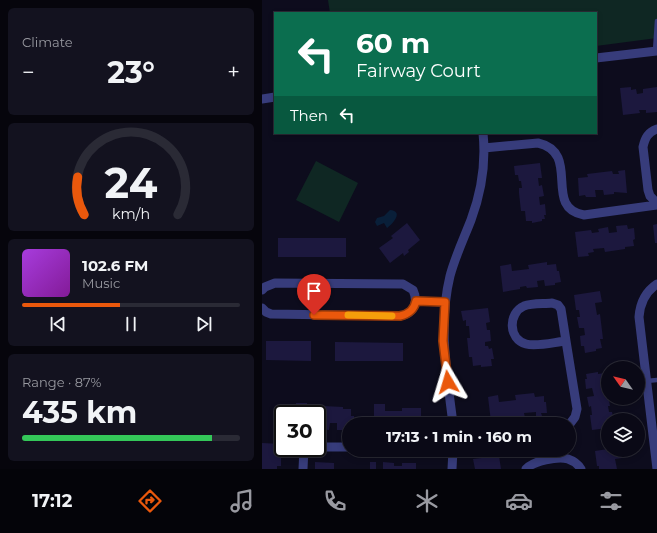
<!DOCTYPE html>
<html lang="en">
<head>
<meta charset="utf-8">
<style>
	:root { --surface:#0a0916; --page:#13121f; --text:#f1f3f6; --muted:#999aa1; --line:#2a2a35; --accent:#ea580c }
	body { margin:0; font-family:Montserrat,sans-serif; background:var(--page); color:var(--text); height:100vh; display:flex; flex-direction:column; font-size:15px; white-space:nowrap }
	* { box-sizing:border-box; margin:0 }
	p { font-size:13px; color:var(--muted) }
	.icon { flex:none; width:22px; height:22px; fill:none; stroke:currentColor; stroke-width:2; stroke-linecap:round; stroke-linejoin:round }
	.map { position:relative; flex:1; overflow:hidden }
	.details { display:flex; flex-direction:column; gap:8px; padding:8px; background:#06050c; width:262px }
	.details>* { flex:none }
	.top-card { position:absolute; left:12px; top:12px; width:323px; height:122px; border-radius:0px; box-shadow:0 2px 6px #0003,0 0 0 1px var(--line); background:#0b6e4f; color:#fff; overflow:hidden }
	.needle { width:26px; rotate:304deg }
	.buttons { position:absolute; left:339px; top:361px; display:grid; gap:8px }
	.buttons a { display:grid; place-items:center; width:44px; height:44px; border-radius:50%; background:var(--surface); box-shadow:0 2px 6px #0003,0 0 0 1px var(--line); font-size:20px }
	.speed { position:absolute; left:12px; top:405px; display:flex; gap:8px; font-size:20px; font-weight:700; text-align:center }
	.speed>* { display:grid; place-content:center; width:52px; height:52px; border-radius:50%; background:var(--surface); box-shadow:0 2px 6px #0003,0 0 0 1px var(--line); line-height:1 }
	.speed .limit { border:2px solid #111; border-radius:6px; background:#fff; color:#111 }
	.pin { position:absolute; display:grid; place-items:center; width:34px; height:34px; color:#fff; margin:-41px -17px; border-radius:50% 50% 50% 0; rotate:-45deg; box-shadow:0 0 4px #0007 }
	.pin .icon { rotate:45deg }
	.me { position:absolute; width:44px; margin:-22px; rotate:353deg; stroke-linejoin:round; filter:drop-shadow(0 0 3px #0008) }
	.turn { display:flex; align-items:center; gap:14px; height:84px; padding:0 16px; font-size:18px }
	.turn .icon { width:52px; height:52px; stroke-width:2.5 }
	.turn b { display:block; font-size:28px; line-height:34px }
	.then { display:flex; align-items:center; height:38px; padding:0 16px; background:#0003; gap:8px; font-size:15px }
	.big { font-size:30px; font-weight:700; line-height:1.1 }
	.details .widget { flex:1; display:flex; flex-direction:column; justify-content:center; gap:6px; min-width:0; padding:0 14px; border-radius:6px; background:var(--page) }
	.details .dial { align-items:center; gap:0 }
	.dial svg { height:104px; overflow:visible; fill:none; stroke:var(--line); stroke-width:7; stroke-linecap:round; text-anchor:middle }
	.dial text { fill:var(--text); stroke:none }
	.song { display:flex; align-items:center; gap:12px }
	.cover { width:48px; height:48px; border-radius:6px; background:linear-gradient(135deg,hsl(280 70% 55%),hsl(290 70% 35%)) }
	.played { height:4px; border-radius:2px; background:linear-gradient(90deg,var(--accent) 45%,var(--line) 45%) }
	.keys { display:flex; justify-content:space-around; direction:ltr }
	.heat { display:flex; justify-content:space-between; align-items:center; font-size:22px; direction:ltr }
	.charge { height:6px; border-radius:3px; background:linear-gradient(90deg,#34c759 87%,var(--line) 0) }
	.trip { position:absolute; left:80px; top:417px; width:234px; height:40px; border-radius:20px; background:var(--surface); box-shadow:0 2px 6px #0003,0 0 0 1px var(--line); font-weight:700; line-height:40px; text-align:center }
	.tabs { display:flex; height:64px; justify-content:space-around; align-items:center; background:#040409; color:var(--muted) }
	.tabs .icon { width:28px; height:28px }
	.tabs .active { color:var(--accent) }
	.tabs b { font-size:18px; color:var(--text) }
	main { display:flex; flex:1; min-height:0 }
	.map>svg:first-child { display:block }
	.green { fill:#0f2723 }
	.water { fill:#091f39 }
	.building { fill:#1c183e }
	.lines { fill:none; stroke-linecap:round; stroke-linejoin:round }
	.service { stroke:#373c7b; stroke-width:4.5 }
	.minor { stroke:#373c7b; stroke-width:9 }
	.route-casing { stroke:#983908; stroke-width:10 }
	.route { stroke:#ea580c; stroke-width:7 }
	.slow { stroke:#f59e0b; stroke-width:7 }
</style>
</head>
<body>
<main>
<section class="details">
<div class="widget"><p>Climate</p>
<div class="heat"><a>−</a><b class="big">23°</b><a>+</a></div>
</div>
<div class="widget dial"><svg viewBox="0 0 100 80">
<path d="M14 69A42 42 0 1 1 86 69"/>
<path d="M14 69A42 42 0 0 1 9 40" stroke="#ea580c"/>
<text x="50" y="56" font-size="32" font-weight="700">24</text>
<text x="50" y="72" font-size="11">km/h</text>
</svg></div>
<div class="widget">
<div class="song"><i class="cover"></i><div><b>102.6 FM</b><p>Music</p></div></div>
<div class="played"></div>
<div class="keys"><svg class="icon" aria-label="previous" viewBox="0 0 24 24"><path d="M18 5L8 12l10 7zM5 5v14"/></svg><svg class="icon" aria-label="pause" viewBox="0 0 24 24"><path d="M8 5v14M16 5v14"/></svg><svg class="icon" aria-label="next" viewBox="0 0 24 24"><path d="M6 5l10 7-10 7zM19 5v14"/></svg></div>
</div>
<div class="widget"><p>Range · 87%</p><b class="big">435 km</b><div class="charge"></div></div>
</section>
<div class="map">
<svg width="395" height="469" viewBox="0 0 395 469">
	<rect width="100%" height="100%" fill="#0d0c1d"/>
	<path class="green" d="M66,0H395V38L334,46V13H68Z
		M54,161L96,183L77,222L34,200Z"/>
	<path class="water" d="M128,210C142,211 131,224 125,228L122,223L115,226L113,222L115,218L122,216Z"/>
	<path class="building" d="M369,87V90L374,89L375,94L381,93V89L395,87V112L384,113V110H377L378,113L361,115L358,88Z
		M278,163L280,178H276L277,186L280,185L282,196L277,197L278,205L283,204L284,215H282L283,219H280V221L270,223V221H264L263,211H259L257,193V188H260L259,181H257L256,175H253L252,166Z
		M363,170L365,193L352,192V194L342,195L341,190H333L334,197H324L323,195L317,196L316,178L326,177L325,174L350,171L351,174H357L356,171Z
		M145,223L158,240L146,250L147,252L142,256L141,253L128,263L117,248L131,238L129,236Z
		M395,224V243H393L391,225Z
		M365,225L366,229L372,228L373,239L371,240L372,246L363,247V249L343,252L342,248L331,249L332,252L326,253L327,256L316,257L313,232L329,230L330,233L337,232L336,229L346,227L347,233L355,232L354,226Z
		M16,238H84V257H16Z
		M285,262V265L294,264L295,271H297L299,282L293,283V285L283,286L282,280L275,281L276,287L265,288L264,286L258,287V289L241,292L238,266L249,264L250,271L267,269L266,265Z
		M338,291L340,302L333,303L335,315L338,314L341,339H338L340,348L334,349V351L323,353L322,346H319L318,336L323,335L322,328H317L315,317H318L317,310H314L312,295Z
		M226,308L228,322L224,323L225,330H228L229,341L223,342V346H226L227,349L230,348L232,359H229L230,366L219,367V365L211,366L210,357H207L205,338H208L207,326H204V320L201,321L199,311Z
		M4,341H49V361L4,360Z
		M73,342L141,343V361H73Z
		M336,372V374L343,373L344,382L346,381V398H349V400L347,401L348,406H346L347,412H350L351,417L355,416V420H346V428L330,430L328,415H330L329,406L327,407L325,397L332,396L330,388L324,389L323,379H325L324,374Z
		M272,393L273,397L282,396V402H284L285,413H279L280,416L274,417V412L262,413L263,418L257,419V417L244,418V420L229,422L226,397L236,395L237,402L254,400L253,395Z
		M34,403H45V406H50V410H61V406L81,407V409H89V416H92V424H87L85,430H75V423H68L67,430L57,429V427H55V414H34Z
		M112,404H123V411H140V408H159V424H112Z
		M0,443L20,444L19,448H15V455H19V466H15V469H0Z
		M346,449L359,450L360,458L353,459L355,469H337V466H335L333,451Z
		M237,456L239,469H213L211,459Z
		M53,462L72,463V469H53Z
		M108,462H114V469H108Z
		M121,462L132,463V466H140V463H154V469H121Z"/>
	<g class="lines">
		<path class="service" d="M393,51L395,21
			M384,381L395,380"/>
		<path class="minor" d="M334,58L395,51
			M0,99L13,97
			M395,129C386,132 383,138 381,147L386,190L388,196L395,203
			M222,148L276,143C320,153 280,208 322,215L395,205
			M0,290L3,287L13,283L141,284L151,290C157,303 151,314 138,316L9,314L4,312L0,308
			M154,301L183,302
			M290,303L296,305L299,309L304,341C293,342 275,347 264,344C246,339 246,313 262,306C270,303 282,304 290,303Z
			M304,341L315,409L313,417L307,425
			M191,424C185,375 176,325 188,276C193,257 202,238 209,220C219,193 224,162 221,133
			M55,447H87
			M41,469L42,448
			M190,469L191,450
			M264,469C271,461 296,456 306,459C312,461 316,464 319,469
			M395,469L377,317C378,303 383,292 395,284"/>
	</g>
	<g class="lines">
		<defs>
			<path id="route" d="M52,315L138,316C147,314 152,310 154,301L183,302L181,341L186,382"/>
		</defs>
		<use href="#route" class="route-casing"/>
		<use href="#route" class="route"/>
		<path class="slow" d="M86,315L130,316"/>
	</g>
</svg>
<div class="buttons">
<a><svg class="needle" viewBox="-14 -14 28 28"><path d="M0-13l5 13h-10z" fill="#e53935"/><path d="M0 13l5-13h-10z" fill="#999aa1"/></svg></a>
<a><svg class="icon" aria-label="layers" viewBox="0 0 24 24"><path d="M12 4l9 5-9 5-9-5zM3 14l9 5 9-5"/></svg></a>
</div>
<div class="speed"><div class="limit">30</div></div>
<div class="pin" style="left:52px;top:315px;background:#d93025"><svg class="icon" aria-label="arrive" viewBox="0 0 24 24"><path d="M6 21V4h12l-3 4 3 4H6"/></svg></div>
<svg class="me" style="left:186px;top:382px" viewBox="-20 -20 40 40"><path d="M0-17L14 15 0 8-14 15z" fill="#ea580c" stroke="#fff" stroke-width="4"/></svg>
<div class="trip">17:13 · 1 min · 160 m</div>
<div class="top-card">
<div class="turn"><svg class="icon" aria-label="left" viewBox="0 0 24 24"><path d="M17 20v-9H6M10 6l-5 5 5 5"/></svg><div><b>60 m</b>Fairway Court</div></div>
<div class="then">Then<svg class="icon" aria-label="left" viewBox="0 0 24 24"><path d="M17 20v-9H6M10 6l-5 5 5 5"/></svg></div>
</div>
</div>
</main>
<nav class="tabs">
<b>17:12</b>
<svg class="icon active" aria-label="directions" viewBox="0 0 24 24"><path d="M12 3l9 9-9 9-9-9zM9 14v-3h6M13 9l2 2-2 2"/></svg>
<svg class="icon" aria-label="music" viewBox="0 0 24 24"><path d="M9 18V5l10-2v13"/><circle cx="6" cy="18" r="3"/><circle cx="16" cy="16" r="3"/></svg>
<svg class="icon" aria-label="phone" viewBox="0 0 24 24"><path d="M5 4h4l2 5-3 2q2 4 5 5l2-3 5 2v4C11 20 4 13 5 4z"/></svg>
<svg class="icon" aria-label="climate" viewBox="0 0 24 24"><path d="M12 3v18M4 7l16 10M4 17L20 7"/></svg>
<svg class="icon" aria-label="car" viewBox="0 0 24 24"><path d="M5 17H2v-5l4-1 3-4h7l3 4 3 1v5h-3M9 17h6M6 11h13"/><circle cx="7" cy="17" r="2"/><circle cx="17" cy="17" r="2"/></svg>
<svg class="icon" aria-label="filters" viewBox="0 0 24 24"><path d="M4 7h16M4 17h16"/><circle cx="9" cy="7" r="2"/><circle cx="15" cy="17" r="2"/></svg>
</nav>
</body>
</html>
